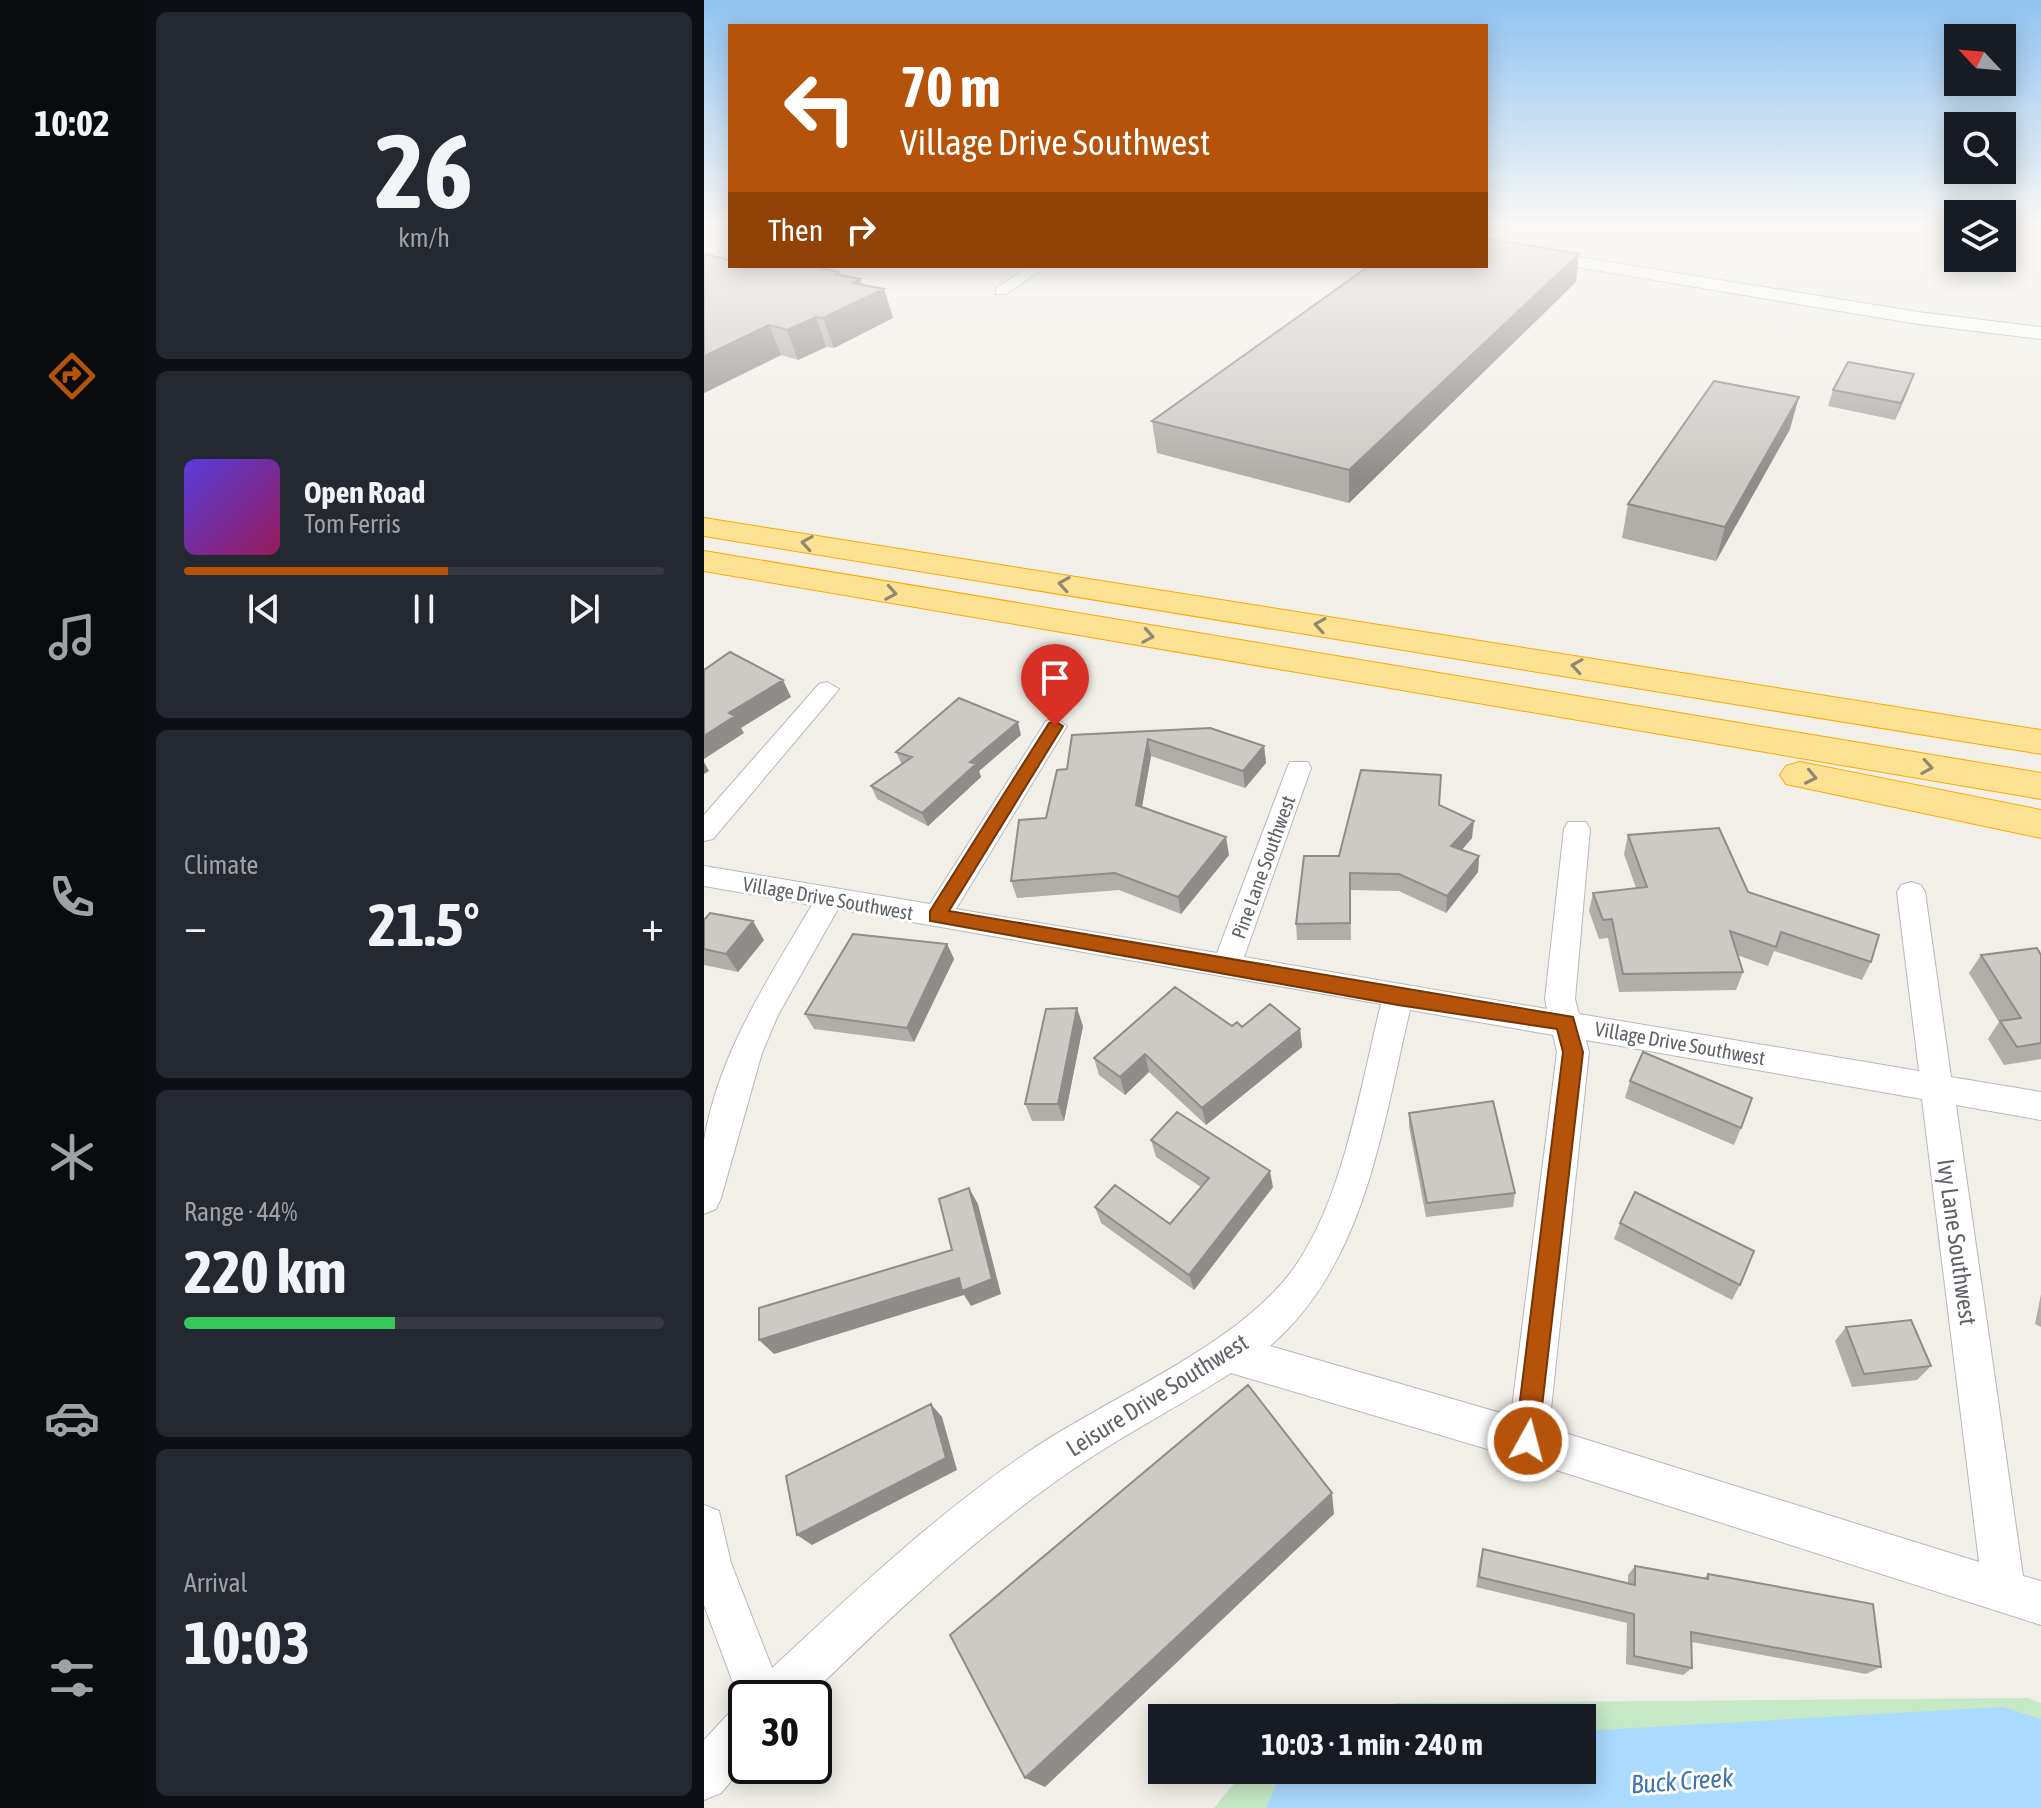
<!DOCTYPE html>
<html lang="en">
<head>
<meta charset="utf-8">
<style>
	:root { --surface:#171b24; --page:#242831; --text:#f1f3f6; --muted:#9ea1a6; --line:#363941; --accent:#b45309 }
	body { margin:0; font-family:"Asap Condensed",sans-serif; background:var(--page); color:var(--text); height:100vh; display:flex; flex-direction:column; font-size:30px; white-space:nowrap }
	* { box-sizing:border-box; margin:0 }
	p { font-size:26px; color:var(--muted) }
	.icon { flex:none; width:44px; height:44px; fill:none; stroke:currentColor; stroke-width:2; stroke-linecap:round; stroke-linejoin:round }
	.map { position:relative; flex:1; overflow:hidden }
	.sheet { display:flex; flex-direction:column; gap:12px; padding:12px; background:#0d0f14; width:560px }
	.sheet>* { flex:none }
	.banner { position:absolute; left:24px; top:24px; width:760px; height:244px; border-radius:0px; box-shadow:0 4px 20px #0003; background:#b45309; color:#fff; overflow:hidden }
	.needle { width:52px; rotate:296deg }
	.buttons { position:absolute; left:1240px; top:24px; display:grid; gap:16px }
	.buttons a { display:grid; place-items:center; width:72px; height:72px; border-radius:0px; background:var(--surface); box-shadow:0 4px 20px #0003; font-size:40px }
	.speed { position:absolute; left:24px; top:1680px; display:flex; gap:16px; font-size:40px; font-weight:700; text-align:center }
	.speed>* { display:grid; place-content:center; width:104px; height:104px; border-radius:50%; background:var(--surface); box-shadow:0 4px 20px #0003; line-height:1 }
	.speed .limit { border:4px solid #111; border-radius:12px; background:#fff; color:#111 }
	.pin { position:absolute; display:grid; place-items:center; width:68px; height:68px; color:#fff; margin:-82px -34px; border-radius:50% 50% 50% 0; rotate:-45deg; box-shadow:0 0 8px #0007 }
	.pin .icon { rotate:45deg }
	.me { position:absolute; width:88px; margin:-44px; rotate:7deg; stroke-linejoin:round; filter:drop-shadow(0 0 6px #0008) }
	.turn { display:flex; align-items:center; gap:28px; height:168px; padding:0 40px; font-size:36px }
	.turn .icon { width:104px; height:104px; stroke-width:2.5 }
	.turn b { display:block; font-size:56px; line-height:68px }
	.then { display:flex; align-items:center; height:76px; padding:0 40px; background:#0003; gap:16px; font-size:30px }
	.big { font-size:60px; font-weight:700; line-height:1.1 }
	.sheet .widget { flex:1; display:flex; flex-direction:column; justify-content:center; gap:12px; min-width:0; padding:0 28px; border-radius:12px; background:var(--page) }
	.sheet .dial { align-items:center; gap:0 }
	.dial b { font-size:104px; line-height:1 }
	.song { display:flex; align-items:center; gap:24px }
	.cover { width:96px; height:96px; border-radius:12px; background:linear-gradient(135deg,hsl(250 70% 55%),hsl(330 70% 35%)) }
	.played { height:8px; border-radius:4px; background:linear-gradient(90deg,var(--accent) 55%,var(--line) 55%) }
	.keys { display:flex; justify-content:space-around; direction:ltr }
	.heat { display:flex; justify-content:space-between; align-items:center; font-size:44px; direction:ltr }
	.charge { height:12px; border-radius:6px; background:linear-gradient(90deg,#34c759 44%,var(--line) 0) }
	.trip { position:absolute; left:444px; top:1704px; width:448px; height:80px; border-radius:0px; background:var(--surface); box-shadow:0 4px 20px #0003; font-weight:700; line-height:80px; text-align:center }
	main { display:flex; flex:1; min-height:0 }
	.tabs { display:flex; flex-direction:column; width:144px; justify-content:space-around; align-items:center; background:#090b0e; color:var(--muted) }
	.tabs .icon { width:56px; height:56px }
	.tabs .active { color:var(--accent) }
	.tabs b { font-size:36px; color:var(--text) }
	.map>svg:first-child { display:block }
	.green { fill:#c5e8c5 }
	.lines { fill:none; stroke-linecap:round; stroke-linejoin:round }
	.river { fill:#aadaff; fill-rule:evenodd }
	.minor-casing { stroke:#b5b8bc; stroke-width:2 }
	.tertiary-casing { stroke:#b5b8bc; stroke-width:2 }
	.motorway-casing { stroke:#f9ab00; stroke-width:2 }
	.minor { fill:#fff; fill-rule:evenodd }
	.tertiary { fill:#fff; fill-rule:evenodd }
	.motorway { fill:#fde293; fill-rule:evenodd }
	.wall { fill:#afaea9 }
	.shaded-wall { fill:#8f8d8a }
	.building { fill:#cccac5; stroke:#8f8d8a; stroke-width:2 }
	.oneway { stroke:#8e8975 }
	.route { fill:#b45309; stroke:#753606; stroke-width:2 }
	.labels { text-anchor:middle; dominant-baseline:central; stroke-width:6; stroke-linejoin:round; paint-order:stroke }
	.street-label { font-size:20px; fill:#5f6368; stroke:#fff }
	.near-street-label { font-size:24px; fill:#5f6368; stroke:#fff }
	.near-water-label { font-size:26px; font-style:italic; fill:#4174aa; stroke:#fff }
</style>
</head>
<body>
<main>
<nav class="tabs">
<b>10:02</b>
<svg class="icon active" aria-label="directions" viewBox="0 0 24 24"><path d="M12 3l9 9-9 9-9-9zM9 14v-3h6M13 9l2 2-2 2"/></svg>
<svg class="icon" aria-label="music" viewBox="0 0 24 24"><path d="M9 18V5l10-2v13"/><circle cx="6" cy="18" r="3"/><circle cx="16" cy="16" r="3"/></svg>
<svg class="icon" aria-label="phone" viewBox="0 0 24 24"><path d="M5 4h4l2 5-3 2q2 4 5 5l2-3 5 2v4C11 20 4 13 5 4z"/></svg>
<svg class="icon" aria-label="climate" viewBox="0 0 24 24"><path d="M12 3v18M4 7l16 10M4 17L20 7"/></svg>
<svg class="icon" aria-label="car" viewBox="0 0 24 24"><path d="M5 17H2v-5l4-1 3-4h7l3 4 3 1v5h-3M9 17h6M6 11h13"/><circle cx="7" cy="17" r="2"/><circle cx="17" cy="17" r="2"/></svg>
<svg class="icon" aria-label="filters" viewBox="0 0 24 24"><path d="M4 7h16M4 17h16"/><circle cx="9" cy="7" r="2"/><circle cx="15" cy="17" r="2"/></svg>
</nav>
<section class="sheet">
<div class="widget dial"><b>26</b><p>km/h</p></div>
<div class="widget">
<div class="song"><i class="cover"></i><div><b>Open Road</b><p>Tom Ferris</p></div></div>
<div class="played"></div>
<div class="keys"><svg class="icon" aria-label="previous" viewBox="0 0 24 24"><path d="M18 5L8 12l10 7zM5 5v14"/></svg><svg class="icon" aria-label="pause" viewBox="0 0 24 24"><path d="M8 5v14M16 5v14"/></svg><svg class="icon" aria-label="next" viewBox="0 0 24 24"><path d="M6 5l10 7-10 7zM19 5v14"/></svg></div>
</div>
<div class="widget"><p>Climate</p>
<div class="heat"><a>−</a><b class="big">21.5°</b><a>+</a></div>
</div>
<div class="widget"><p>Range · 44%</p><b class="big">220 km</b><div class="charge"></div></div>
<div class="widget"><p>Arrival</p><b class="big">10:03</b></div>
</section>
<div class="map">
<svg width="1337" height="1808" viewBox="0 0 1337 1808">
	<rect width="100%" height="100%" fill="#f1efe8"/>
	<path class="green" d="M1324,1698L1337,1703V1808H510L541,1770H878V1718H656L692,1703Z"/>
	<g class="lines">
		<path class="river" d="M1299,1707L1337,1719V1808H562L578,1770H878V1731Z"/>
		<defs>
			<path id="minor" d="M326,266H343L302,294H292V288Z
				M123,682L135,689L131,694L9,839L0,841V815L115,684Z
				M351,718L363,726L252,909L513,953L583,768L586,762H604L607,768L540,957L843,1009L841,999L860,829L864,822H882L886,829L871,999L875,1014L1215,1071L1193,892L1197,885L1207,882L1217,885L1221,892L1247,1077L1337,1092V1120L1252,1105L1319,1576L1337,1581V1625L824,1461L527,1373C469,1410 407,1441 351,1482C261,1546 182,1622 103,1698H42V1763L17,1793L0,1800V1740L26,1712L38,1707L0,1605V1505L15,1511L27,1563L68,1668C151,1591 233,1513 327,1450C407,1396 535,1345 590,1268C640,1197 656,1088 677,1004L134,909L74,1015L58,1053L17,1198L12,1209L0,1214C0,1190 0,1163 0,1140C15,1053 64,979 108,905L0,886V866L226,904L342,721ZM706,1010L849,1035L853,1052L807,1416L566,1346C662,1263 678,1127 706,1010ZM882,1040L1218,1099L1275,1562L845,1428L885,1052Z"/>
			<path id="tertiary" d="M782,242L1214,312L1337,327V339L1214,324L782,252Z"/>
			<path id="motorway" d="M0,518L1337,730V754L0,536Z
				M0,551L1337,773V799L0,571Z
				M1096,762L1337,810V838L1082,784L1076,775L1082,766Z"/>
		</defs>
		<use href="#minor" class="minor-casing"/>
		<use href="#tertiary" class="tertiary-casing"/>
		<use href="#motorway" class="motorway-casing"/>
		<use href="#minor" class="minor"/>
		<use href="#tertiary" class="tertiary"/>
		<use href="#motorway" class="motorway"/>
	</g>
	<path class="wall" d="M0,254L26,260L135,275L157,284L180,289L189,318L130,348L122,347L94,360L77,355L0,393Z
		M872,282L645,503L453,453L448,421Z
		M1210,374L1191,420L1124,406L1129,390Z
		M1086,429L1012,561L918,538L924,504Z
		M506,728L560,746L562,763L541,788L447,756L438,807L525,855L477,914L415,890L313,898L307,881L342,818L363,769L368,735Z
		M317,735L275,771L277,777L224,826L173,799L167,786L198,765L192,752Z
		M735,805L768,838L758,850L775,856L774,872L742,913L695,891L646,890L647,940H593L592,924L635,856Z
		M924,835L1044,892L1167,962L1158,980L1070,951L1064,966L1033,955L1039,972L1032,990L915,992L904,938L895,939L885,911L889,893L932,888L920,854Z
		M0,920L60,940L34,972L0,965Z
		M243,944L250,959L210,1042L110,1029L101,1014Z
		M1277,955H1337V1059L1300,1065L1284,1039L1295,1022L1265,973Z
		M379,1026L360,1121H328L321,1104Z
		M528,1026L596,1029L598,1047L502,1125L445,1072L421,1095L395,1075L390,1058Z
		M926,1081L1037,1128L1030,1145L921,1098Z
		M705,1113L811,1193L809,1207L722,1217L705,1127Z
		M447,1140L569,1187L490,1290L397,1223L391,1207L466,1224L497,1187L452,1157Z
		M916,1223L1036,1285L1028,1300L910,1239Z
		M1337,1294V1327L1331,1324Z
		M1142,1327L1227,1366L1213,1380L1148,1387L1131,1341Z
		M779,1549L924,1583V1575L931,1566L1000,1578L1004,1574L1177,1667L1162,1674L988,1642V1668L979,1675L922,1664L923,1623L772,1587L776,1560Z"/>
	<path class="shaded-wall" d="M875,254L872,282L645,503V470Z
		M156,279L161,298L180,289L189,318L130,348L119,318L149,283Z
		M112,317L122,347L94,360L83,330Z
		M65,325L77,355L0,393V356Z
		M1210,374L1204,391L1191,420L1197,403Z
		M1095,397L1086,429L1012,561L1021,527Z
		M79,680L87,697L37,728L40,733L0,759V736L25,713Z
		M314,722L317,735L275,771L277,777L224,826L218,813L266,762Z
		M444,739L447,756L435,823L432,805Z
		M560,746L562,763L541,788L539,771Z
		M0,762L5,771L0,774Z
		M770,821L768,838L746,863L747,846Z
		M522,837L525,855L477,914L474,897Z
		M775,856L774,872L742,913L743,896Z
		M49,921L60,940L34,972L22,954Z
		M243,944L250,959L210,1042L203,1028Z
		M373,1008L379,1026L360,1121L354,1104Z
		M596,1029L598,1047L502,1125L498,1108Z
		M441,1054L445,1072L421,1095L416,1077Z
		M566,1171L569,1187L490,1290L485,1275Z
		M265,1188L274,1204L297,1294L267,1306L260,1295L70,1354L55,1340L255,1278Z
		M227,1404L238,1417L253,1470L108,1545L93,1535Z
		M628,1493L630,1514L341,1787L321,1778Z"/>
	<path class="building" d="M782,238L875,254L645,470L448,421L665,266H782Z
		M0,254L26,260V266H107L135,272L132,274L156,279L149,283L180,289L119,318L112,317L83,330L65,325L0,356Z
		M1144,362L1210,374L1197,403L1129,390Z
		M1010,381L1095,397L1021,527L924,504Z
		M26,652L79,680L25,713L31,716L0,736V670Z
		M255,698L314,722L266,762L272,764L218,813L167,786L208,757L192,752Z
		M506,728L560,746L539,771L444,739L432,805L522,837L474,897L411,873L307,881L315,820L342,818L353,770L363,769L368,735Z
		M657,770L737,775L735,805L770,821L747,846L775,856L743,896L695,874L646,873V923L592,924L600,856H635Z
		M1015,828L1044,892L1175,935L1167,962L1077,932L1072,947L1026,931L1039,972L919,974L908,919L899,920L889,893L943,887L924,835Z
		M6,913L49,921L22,954L0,949V920Z
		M149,934L243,944L203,1028L101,1014Z
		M1333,948L1337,955V1043L1313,1047L1296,1021L1317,1018L1277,955Z
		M471,987L528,1026L533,1022L538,1027L566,1004L596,1029L498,1108L441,1054L416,1077L390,1058Z
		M373,1008L354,1104H321L342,1009Z
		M939,1052L1048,1098L1037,1128L926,1081Z
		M789,1101L811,1193L723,1203L705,1113Z
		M473,1112L566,1171L485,1275L391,1207L411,1185L466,1224L505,1178L447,1140Z
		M265,1188L288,1279L258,1291L255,1278L55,1340V1308L248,1250L235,1199Z
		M931,1192L1050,1251L1036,1285L916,1223Z
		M1207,1320L1227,1366L1160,1374L1142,1327Z
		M544,1385L628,1493L321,1778L246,1635Z
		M227,1404L242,1458L93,1535L82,1476Z
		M779,1549L931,1585V1566L1004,1579V1574L1169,1604L1177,1667L987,1632L988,1668L930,1656V1614L775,1577Z"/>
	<defs><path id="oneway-chevron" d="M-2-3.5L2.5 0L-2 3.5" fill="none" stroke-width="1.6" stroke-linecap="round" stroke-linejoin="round" transform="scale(2)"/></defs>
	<g class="oneway">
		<use href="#oneway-chevron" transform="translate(103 543) rotate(-171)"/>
		<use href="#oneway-chevron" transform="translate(360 584) rotate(-171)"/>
		<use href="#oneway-chevron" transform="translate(187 593) rotate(10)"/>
		<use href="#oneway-chevron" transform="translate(616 625) rotate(-171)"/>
		<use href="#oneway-chevron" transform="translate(444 636) rotate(10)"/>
		<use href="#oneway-chevron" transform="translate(873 666) rotate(-171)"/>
		<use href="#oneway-chevron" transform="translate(1223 767) rotate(9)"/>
		<use href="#oneway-chevron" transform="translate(1107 777) rotate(12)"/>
	</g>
	<linearGradient id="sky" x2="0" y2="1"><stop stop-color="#8fc3f1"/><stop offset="0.47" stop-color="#f9f8f5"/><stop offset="1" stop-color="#f9f8f5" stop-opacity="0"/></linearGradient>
	<rect width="1337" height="477" fill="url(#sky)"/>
	<path class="route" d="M351,721L359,726L245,911L869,1017L879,1052L833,1450L824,1454L814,1450L811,1441L859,1052L853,1029L694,1005L226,921V911L345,723Z"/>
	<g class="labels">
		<g class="street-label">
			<text transform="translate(559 867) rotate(-70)">Pine Lane Southwest</text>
			<text transform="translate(124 898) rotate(10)">Village Drive Southwest</text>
			<text transform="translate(976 1043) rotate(10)">Village Drive Southwest</text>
		</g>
		<g class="near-street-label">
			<text transform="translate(1253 1242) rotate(82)">Ivy Lane Southwest</text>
			<text transform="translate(453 1395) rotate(-32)">Leisure Drive Southwest</text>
		</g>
		<g class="near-water-label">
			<text transform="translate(978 1781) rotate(-4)">Buck Creek</text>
		</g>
	</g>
</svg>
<div class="buttons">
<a><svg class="needle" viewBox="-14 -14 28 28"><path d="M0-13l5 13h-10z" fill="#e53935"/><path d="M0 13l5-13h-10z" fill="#9ea1a6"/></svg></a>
<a><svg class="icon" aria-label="search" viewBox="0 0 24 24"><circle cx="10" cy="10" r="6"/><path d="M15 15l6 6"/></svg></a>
<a><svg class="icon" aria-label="layers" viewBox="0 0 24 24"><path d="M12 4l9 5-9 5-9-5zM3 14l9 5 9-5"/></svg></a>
</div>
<div class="speed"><div class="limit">30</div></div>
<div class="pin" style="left:351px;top:726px;background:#d93025"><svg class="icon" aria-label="arrive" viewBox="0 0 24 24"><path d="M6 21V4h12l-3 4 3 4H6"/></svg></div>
<svg class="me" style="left:824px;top:1441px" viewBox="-20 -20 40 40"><circle r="17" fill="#b45309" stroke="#fff" stroke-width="3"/><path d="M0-11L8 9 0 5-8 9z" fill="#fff"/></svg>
<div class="trip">10:03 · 1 min · 240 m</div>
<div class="banner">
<div class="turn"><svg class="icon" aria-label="left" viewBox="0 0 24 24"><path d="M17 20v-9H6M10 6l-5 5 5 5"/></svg><div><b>70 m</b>Village Drive Southwest</div></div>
<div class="then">Then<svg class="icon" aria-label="right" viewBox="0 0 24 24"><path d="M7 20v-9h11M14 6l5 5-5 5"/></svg></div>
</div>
</div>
</main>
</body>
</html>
